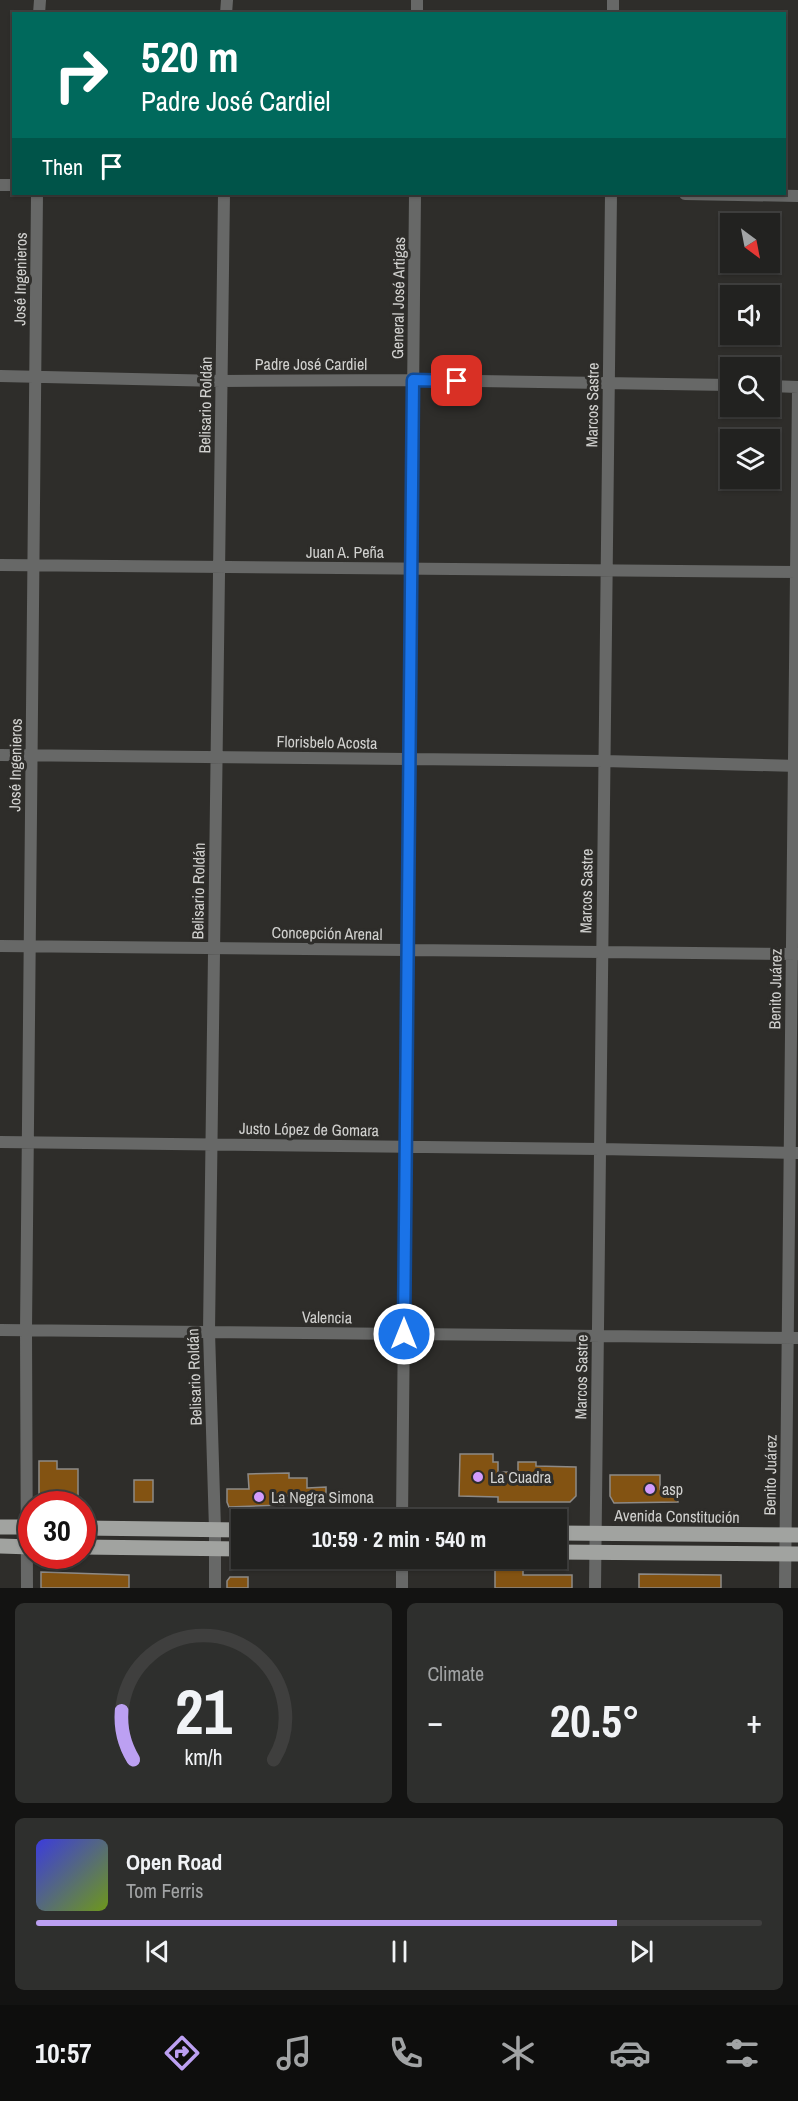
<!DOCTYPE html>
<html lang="en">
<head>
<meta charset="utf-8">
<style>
	:root { --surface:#222220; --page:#2e2f2d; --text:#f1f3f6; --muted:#a2a4a5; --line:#3f3f3e; --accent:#bca0f2 }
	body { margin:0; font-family:"Archivo Narrow",sans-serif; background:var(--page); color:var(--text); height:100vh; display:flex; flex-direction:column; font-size:22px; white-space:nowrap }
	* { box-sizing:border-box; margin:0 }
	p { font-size:20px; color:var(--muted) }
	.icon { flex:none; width:33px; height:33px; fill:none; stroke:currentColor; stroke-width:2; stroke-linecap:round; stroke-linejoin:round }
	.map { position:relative; height:1588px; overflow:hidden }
	.sheet { display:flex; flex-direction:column; gap:15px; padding:15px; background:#131312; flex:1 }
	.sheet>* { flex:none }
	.banner { position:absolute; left:12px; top:12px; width:774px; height:183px; border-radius:0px; box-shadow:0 2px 4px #0004,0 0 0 2px var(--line); background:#00695c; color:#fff; overflow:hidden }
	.needle { width:39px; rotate:148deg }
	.fabs { position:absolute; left:720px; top:213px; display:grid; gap:12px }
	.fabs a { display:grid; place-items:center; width:60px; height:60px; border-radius:0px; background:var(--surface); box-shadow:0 2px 4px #0004,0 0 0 2px var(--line); font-size:30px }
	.speed { position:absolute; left:18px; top:1491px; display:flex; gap:12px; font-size:30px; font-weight:700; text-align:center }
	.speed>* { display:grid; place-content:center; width:78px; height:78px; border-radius:50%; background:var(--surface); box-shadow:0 2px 4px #0004,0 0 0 2px var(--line); line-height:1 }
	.speed .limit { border:9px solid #d22; background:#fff; color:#111 }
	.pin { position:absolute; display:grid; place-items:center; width:51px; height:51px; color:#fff; margin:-26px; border-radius:12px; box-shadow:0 3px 9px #0006 }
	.me { position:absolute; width:66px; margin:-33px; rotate:0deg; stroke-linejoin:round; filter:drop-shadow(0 0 4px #0008) }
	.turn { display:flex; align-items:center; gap:21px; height:126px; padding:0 30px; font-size:27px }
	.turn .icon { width:78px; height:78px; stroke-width:2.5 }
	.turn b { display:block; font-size:42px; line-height:51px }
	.then { display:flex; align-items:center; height:57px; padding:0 30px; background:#0003; gap:12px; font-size:22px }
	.big { font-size:45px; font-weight:700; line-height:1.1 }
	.sheet .card { flex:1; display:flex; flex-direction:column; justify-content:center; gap:9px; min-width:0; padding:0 21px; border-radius:9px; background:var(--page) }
	.sheet .dial { align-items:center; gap:0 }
	.dial svg { height:156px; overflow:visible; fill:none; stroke:var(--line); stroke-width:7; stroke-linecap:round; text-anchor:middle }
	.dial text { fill:var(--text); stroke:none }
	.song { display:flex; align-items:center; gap:18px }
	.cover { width:72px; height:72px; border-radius:9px; background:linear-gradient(135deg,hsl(240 70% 55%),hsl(80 70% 35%)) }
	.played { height:6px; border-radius:3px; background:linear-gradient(90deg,var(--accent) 80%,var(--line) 80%) }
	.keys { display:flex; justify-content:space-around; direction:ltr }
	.heat { display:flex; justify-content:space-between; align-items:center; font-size:33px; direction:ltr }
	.sheet .tiles { flex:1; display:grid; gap:15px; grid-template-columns:1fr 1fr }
	.card:last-child { grid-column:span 2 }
	.trip { position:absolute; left:231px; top:1509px; width:336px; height:60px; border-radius:0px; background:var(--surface); box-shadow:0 2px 4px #0004,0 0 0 2px var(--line); font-weight:700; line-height:60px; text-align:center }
	.dock { display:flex; height:96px; justify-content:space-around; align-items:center; background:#0e0e0d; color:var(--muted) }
	.dock .icon { width:42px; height:42px }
	.dock .on { color:var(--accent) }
	.dock b { font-size:27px; color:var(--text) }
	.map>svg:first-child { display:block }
	.building { fill:#835312; stroke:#8d8a87; stroke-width:1.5 }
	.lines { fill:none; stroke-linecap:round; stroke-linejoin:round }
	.street { stroke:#676867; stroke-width:12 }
	.primary { stroke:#a1a3a0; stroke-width:15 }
	.route-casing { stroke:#114b97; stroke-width:15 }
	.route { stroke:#1a73e8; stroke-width:10 }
	.poi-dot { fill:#d39cfd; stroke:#2e2d2a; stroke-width:2 }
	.labels { text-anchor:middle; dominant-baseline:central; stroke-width:6; stroke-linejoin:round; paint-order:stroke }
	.street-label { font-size:16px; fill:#d1d1cf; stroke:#2e2d2a }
	.poi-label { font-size:16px; fill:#d1d1cf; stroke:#2e2d2a; text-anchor:start }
</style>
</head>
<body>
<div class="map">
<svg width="798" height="1588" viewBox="0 0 798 1588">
	<rect width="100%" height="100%" fill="#2e2d2a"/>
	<path class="building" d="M460,1454H493V1462H498V1472H518V1462H536V1466L576,1467V1496L570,1502H498V1497L459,1496Z
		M39,1461H57V1469H78V1503H39Z
		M289,1473V1478H307V1488L326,1487V1503L307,1504V1496H284V1505L229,1507L227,1502V1489H249L248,1474Z
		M610,1475H660V1489H677L678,1502L614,1503L610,1496Z
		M134,1480H153V1502H134Z
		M495,1568H523V1575H572V1588H495Z
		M41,1572L129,1575V1588H41Z
		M639,1574L721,1575V1588H639Z
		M230,1577H248V1588H227V1581Z"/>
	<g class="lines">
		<path class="street" d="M39,14L40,0
			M226,14L227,0
			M417,14V0
			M613,14V0
			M0,185H14
			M685,194L798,196
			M0,376L221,381L413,380L730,385
			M770,386L798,387
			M0,565L798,572
			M0,755L604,761L798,766
			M0,946L798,954
			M0,1142L600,1149L797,1153
			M0,1330L798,1338
			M402,1520L415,194
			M27,1588L26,1330L37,194
			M215,1588V1529L209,1332L224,194
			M402,1588V1558
			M595,1588L611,194
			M785,1588L798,390"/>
		<path class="primary" d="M0,1527H32
			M82,1528L242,1530
			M556,1533L798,1535
			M0,1546L32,1547
			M82,1547L242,1549
			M556,1552L798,1554"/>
	</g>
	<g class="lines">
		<defs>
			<path id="route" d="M404,1334L413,380L457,381"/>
		</defs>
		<use href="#route" class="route-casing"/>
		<use href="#route" class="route"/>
	</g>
	<g class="poi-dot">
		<circle cx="478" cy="1477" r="6"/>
		<circle cx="650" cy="1489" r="6"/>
		<circle cx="259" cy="1497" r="6"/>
	</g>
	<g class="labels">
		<g class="street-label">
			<text transform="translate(20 279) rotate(-89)">José Ingenieros</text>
			<text transform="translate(398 298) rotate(-89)">General José Artigas</text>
			<text x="311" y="364">Padre José Cardiel</text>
			<text transform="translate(205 405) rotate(-89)">Belisario Roldán</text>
			<text transform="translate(592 405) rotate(-89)">Marcos Sastre</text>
			<text x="345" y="552">Juan A. Peña</text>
			<text transform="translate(327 742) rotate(1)">Florisbelo Acosta</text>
			<text transform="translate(15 765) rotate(-89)">José Ingenieros</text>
			<text transform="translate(198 891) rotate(-89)">Belisario Roldán</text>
			<text transform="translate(586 891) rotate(-89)">Marcos Sastre</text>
			<text transform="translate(327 933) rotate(1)">Concepción Arenal</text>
			<text transform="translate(775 989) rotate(-89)">Benito Juárez</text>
			<text transform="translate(309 1129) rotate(1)">Justo López de Gomara</text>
			<text transform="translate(327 1317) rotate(1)">Valencia</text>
			<text transform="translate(194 1377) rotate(-92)">Belisario Roldán</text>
			<text transform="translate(581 1377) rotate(-89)">Marcos Sastre</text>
			<text transform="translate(770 1475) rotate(-89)">Benito Juárez</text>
			<text transform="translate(677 1516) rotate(1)">Avenida Constitución</text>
		</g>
		<g class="poi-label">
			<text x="490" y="1477">La Cuadra</text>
			<text x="662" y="1489">asp</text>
			<text x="271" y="1497">La Negra Simona</text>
		</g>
	</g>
</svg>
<div class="fabs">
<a><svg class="needle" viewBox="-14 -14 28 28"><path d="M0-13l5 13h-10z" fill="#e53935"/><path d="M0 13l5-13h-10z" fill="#a2a4a5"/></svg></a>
<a><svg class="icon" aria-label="sound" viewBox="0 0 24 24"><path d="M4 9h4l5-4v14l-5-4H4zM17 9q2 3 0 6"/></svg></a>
<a><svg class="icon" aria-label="search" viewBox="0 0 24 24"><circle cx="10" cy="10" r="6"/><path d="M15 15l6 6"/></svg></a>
<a><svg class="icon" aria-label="layers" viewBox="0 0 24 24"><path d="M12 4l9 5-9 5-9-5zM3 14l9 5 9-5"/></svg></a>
</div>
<div class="speed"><div class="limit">30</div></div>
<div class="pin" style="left:457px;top:381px;background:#d93025"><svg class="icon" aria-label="arrive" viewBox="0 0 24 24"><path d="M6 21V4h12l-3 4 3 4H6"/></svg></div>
<svg class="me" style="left:404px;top:1334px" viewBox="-20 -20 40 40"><circle r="17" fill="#1a73e8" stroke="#fff" stroke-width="3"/><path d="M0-11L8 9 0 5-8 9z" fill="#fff"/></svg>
<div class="trip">10:59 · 2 min · 540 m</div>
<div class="banner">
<div class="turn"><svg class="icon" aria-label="right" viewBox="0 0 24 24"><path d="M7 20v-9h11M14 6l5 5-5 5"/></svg><div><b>520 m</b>Padre José Cardiel</div></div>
<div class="then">Then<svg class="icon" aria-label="arrive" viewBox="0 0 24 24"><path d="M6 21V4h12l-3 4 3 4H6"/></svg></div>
</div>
</div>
<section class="sheet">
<div class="tiles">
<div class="card dial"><svg viewBox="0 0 100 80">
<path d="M14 69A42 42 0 1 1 86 69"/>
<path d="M14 69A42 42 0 0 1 8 44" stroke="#bca0f2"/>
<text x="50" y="56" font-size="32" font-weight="700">21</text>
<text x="50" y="72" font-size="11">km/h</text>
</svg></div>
<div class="card"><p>Climate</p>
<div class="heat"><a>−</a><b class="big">20.5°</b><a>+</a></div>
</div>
<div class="card">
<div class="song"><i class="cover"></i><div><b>Open Road</b><p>Tom Ferris</p></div></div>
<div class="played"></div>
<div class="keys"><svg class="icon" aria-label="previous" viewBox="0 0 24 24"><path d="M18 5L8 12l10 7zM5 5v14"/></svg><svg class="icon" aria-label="pause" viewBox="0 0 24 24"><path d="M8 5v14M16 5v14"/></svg><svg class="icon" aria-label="next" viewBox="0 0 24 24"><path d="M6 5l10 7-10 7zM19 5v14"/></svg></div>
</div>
</div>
</section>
<nav class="dock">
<b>10:57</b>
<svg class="icon on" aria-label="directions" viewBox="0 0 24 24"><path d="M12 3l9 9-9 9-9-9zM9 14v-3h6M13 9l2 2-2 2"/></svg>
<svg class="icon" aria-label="music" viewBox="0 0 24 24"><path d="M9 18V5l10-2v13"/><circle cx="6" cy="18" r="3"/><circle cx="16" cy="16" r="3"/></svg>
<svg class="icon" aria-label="phone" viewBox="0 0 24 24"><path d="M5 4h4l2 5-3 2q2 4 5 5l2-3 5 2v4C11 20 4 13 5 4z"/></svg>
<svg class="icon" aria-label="climate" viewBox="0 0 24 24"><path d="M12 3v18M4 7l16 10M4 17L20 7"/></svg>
<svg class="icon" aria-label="car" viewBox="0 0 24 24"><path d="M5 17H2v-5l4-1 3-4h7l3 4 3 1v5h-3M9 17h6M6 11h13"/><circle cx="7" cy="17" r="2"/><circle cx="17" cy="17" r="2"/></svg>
<svg class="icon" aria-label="filters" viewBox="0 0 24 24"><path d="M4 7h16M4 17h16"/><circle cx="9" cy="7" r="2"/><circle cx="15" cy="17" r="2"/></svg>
</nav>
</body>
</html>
